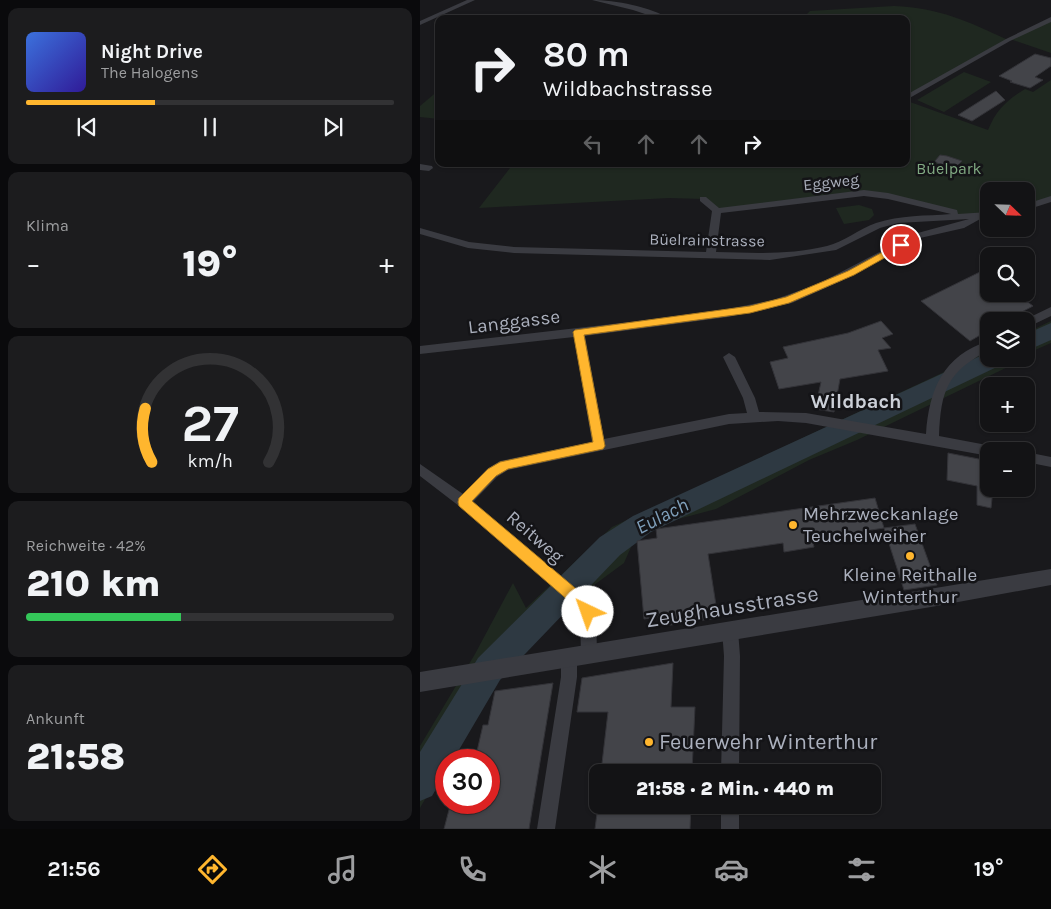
<!DOCTYPE html>
<html lang="de">
<head>
<meta charset="utf-8">
<style>
	:root { --surface:#131315; --page:#1c1c1e; --text:#f1f3f6; --muted:#9d9ea0; --line:#323234; --accent:#ffb62e }
	body { margin:0; font-family:Karla,sans-serif; background:var(--page); color:var(--text); height:100vh; display:flex; flex-direction:column; font-size:19px; white-space:nowrap }
	* { box-sizing:border-box; margin:0 }
	p { font-size:16px; color:var(--muted) }
	.icon { flex:none; width:28px; height:28px; fill:none; stroke:currentColor; stroke-width:2; stroke-linecap:round; stroke-linejoin:round }
	.map { position:relative; flex:1; overflow:hidden }
	.panel { display:flex; flex-direction:column; gap:8px; padding:8px; background:#0a0a0c; width:420px }
	.panel>* { flex:none }
	.guide { position:absolute; left:15px; top:15px; width:475px; height:152px; border-radius:10px; box-shadow:0 1px 4px #0004,0 0 0 1px var(--line); background:#131315; color:var(--text); overflow:hidden }
	.needle { width:32px; rotate:113deg }
	.buttons { position:absolute; left:560px; top:182px; display:grid; gap:10px }
	.buttons a { display:grid; place-items:center; width:55px; height:55px; border-radius:10px; background:var(--surface); box-shadow:0 1px 4px #0004,0 0 0 1px var(--line); font-size:25px }
	.speed { position:absolute; left:15px; top:749px; display:flex; gap:10px; font-size:25px; font-weight:700; text-align:center }
	.speed>* { display:grid; place-content:center; width:65px; height:65px; border-radius:50%; background:var(--surface); box-shadow:0 1px 4px #0004,0 0 0 1px var(--line); line-height:1 }
	.speed .limit { border:8px solid #d22; background:#fff; color:#111 }
	.pin { position:absolute; display:grid; place-items:center; width:42px; height:42px; color:#fff; margin:-21px; border:2px solid #fff; border-radius:50%; box-shadow:0 1px 5px #0007 }
	.me { position:absolute; width:55px; margin:-28px; rotate:318deg; stroke-linejoin:round; filter:drop-shadow(0 0 4px #0008) }
	.turn { display:flex; align-items:center; gap:18px; height:105px; padding:0 25px; font-size:22px }
	.turn .icon { width:65px; height:65px; stroke-width:2.5 }
	.turn b { display:block; font-size:35px; line-height:42px }
	.lanes { display:flex; align-items:center; height:48px; padding:0 25px; background:#0003; justify-content:center; gap:25px; direction:ltr }
	.lanes .off { opacity:.35 }
	.big { font-size:38px; font-weight:800; line-height:1.1 }
	.panel .tile { flex:1; display:flex; flex-direction:column; justify-content:center; gap:8px; min-width:0; padding:0 18px; border-radius:10px; background:var(--page) }
	.panel .dial { align-items:center; gap:0 }
	.dial svg { height:130px; overflow:visible; fill:none; stroke:var(--line); stroke-width:7; stroke-linecap:round; text-anchor:middle }
	.dial text { fill:var(--text); stroke:none }
	.song { display:flex; align-items:center; gap:15px }
	.cover { width:60px; height:60px; border-radius:8px; background:linear-gradient(135deg,hsl(220 70% 55%),hsl(250 70% 35%)) }
	.played { height:5px; border-radius:2px; background:linear-gradient(90deg,var(--accent) 35%,var(--line) 35%) }
	.keys { display:flex; justify-content:space-around; direction:ltr }
	.heat { display:flex; justify-content:space-between; align-items:center; font-size:28px; direction:ltr }
	.charge { height:8px; border-radius:4px; background:linear-gradient(90deg,#34c759 42%,var(--line) 0) }
	.trip { position:absolute; left:169px; top:764px; width:292px; height:50px; border-radius:10px; background:var(--surface); box-shadow:0 1px 4px #0004,0 0 0 1px var(--line); font-weight:800; line-height:50px; text-align:center }
	.menu { display:flex; height:80px; justify-content:space-around; align-items:center; background:#080808; color:var(--muted) }
	.menu .icon { width:35px; height:35px }
	.menu .active { color:var(--accent) }
	.menu b { font-size:22px; color:var(--text) }
	main { display:flex; flex:1; min-height:0 }
	.map>svg:first-child { display:block }
	.green { fill:#1f2820 }
	.lines { fill:none; stroke-linecap:round; stroke-linejoin:round }
	.river { fill:#2e3942; fill-rule:evenodd }
	.building { fill:#434449; stroke:#333338 }
	.pedestrian { fill:#3a3b41; fill-rule:evenodd }
	.minor { fill:#3a3b41; fill-rule:evenodd }
	.tertiary { fill:#3a3b41; fill-rule:evenodd }
	.route { fill:#ffb62e; stroke:#a6761e }
	.poi-dot { fill:#ffb62e; stroke:#141417; stroke-width:2 }
	.labels { text-anchor:middle; dominant-baseline:central; stroke-width:5; stroke-linejoin:round; paint-order:stroke }
	.far-park-label { font-size:16px; fill:#80a982; stroke:#141417 }
	.far-street-label { font-size:16px; fill:#abb0bd; stroke:#141417 }
	.street-label { font-size:19px; fill:#abb0bd; stroke:#141417 }
	.poi-label { font-size:19px; fill:#abb0bd; stroke:#141417; text-anchor:start }
	.neighbourhood-label { font-size:20px; font-weight:bold; fill:#ccd0d8; stroke:#141417 }
	.water-label { font-size:20px; font-style:italic; fill:#7f9fba; stroke:#141417 }
	.near-street-label { font-size:22px; fill:#abb0bd; stroke:#141417 }
	.near-poi-label { font-size:22px; fill:#abb0bd; stroke:#141417; text-anchor:start }
</style>
</head>
<body>
<main>
<section class="panel">
<div class="tile">
<div class="song"><i class="cover"></i><div><b>Night Drive</b><p>The Halogens</p></div></div>
<div class="played"></div>
<div class="keys"><svg class="icon" aria-label="previous" viewBox="0 0 24 24"><path d="M18 5L8 12l10 7zM5 5v14"/></svg><svg class="icon" aria-label="pause" viewBox="0 0 24 24"><path d="M8 5v14M16 5v14"/></svg><svg class="icon" aria-label="next" viewBox="0 0 24 24"><path d="M6 5l10 7-10 7zM19 5v14"/></svg></div>
</div>
<div class="tile"><p>Klima</p>
<div class="heat"><a>−</a><b class="big">19°</b><a>+</a></div>
</div>
<div class="tile dial"><svg viewBox="0 0 100 80">
<path d="M14 69A42 42 0 1 1 86 69"/>
<path d="M14 69A42 42 0 0 1 10 36" stroke="#ffb62e"/>
<text x="50" y="56" font-size="32" font-weight="700">27</text>
<text x="50" y="72" font-size="11">km/h</text>
</svg></div>
<div class="tile"><p>Reichweite · 42%</p><b class="big">210 km</b><div class="charge"></div></div>
<div class="tile"><p>Ankunft</p><b class="big">21:58</b></div>
</section>
<div class="map">
<svg width="631" height="829" viewBox="0 0 631 829">
	<rect width="100%" height="100%" fill="#19191c"/>
	<path class="green" d="M474,6C520,8 547,21 588,40L488,98L490,102L568,130C576,110 587,100 605,89L613,92L631,80V199L606,207V191H569V215L543,217L458,194L297,211L283,199L249,198L59,208L93,164H486V19H336L384,17L390,11Z
		M631,19V53L590,39Z
		M544,72L571,82L524,112L497,100Z
		M19,90V119L0,117V106Z
		M439,205L452,209L454,215L449,220L424,224L416,208Z
		M631,321V343L606,354V333Z
		M569,351V359H595L592,361L596,363L437,440L389,460L296,509L232,526L215,538L204,563L166,591L153,596L80,670L0,808V746L55,654L93,583L106,608L192,527Z"/>
	<g class="lines">
		<path class="river" d="M631,323V340L606,351V334Z
			M569,352V359H584L581,365L231,532L200,555L80,680L33,760H26V772L12,796L0,801V752L58,658L180,537L213,516Z"/>
	</g>
	<path class="building" d="M615,54L631,58V66L615,77L623,80L610,88L590,82L592,81L579,76Z
		M576,91L585,100L552,121L538,115Z
		M520,155L527,156L542,161L534,169L522,167L515,161Z
		M564,270L569,273V294H597L613,306L585,321H569V330L550,341L501,301Z
		M461,321L473,334L462,338L471,348L458,350L468,371L420,379L414,412L395,409L401,382L359,389L350,362L368,358L363,347L428,333Z
		M528,453L569,461V489H573L571,508L557,505V486L527,480Z
		M455,498L464,528L392,539L394,547L364,552L363,543L288,554L298,618L244,626L243,616L224,619L217,541L237,538L236,529Z
		M495,524L517,585L484,590L464,528Z
		M253,663L251,707H275L272,772H181L188,712H157L162,678Z
		M133,683L109,829H24L31,802H69V760H55L63,725H68L75,691Z
		M178,805H271L270,829H175Z"/>
	<g class="lines">
		<path class="pedestrian" d="M569,350V356L565,355L564,353L565,351Z
			M587,359H598L594,362L588,361Z"/>
		<path class="minor" d="M47,0H55L0,25V21Z
			M172,0C195,0 231,7 250,19H240L213,10Z
			M631,17V22L590,41L486,100V95L586,39Z
			M0,164L12,166L13,168L9,171L0,170Z
			M444,190L468,193L537,210L538,214L569,212V218H562L544,228L500,238L421,281L372,303L308,317L165,336L184,439L309,414L327,413L323,398L303,357L309,353L315,357L335,398L339,412L386,413L506,434C509,390 523,355 569,341V350C527,372 521,390 519,436L572,446L577,447L578,451H569V456L386,423L358,421L309,424L88,470L77,477L53,502L167,598L176,612L177,654L175,660L169,662L163,660L161,654L160,614L157,608L39,506L0,476V464L43,494L67,469L80,461L172,442L154,337L0,354V346L218,321L308,309L353,300L398,284L494,234L549,219L478,223L460,228L416,250L350,260L94,253L48,248L0,234V228L49,242L94,247L286,252L292,211L280,201V197H286L299,208ZM444,196L468,199L531,214C506,216 480,215 456,223C439,229 424,242 407,246C370,255 334,253 296,252L301,213Z
			M631,196V202L606,210V204Z
			M631,307V316L606,328V321H602Z
			M606,452L631,457V467L606,462Z
			M310,622L316,625L318,630L320,656L319,772H301L304,656L302,630L304,625Z
			M149,650L155,652L157,658V677L135,829H117L141,677V658L143,652Z
			M301,805H319V829H301Z"/>
		<path class="tertiary" d="M631,569V585L511,607L0,692V672Z"/>
	</g>
	<path class="route" d="M481,242L484,243V247L434,275L369,303L330,313L164,335L185,446L183,449L88,469L76,476L52,501L167,598L175,612L173,617L168,619L163,617L157,608L39,506L38,502L39,498L68,469L80,462L173,442L153,332L155,330L330,306L366,297L428,271Z"/>
	<g class="poi-dot">
		<circle cx="373" cy="525" r="5"/>
		<circle cx="490" cy="556" r="5"/>
		<circle cx="229" cy="742" r="5"/>
	</g>
	<g class="labels">
		<g class="far-park-label">
			<text x="529" y="168">Büelpark</text>
		</g>
		<g class="far-street-label">
			<text transform="translate(411 182) rotate(-6)">Eggweg</text>
			<text transform="translate(287 240) rotate(1)">Büelrainstrasse</text>
		</g>
		<g class="street-label">
			<text transform="translate(94 322) rotate(-7)">Langgasse</text>
			<text transform="translate(115 537) rotate(41)">Reitweg</text>
		</g>
		<g class="poi-label">
			<text x="383" y="514">Mehrzweckanlage<tspan x="383" dy="22">Teuchelweiher</tspan></text>
			<text x="490" y="575" text-anchor="middle">Kleine Reithalle<tspan x="490" dy="22">Winterthur</tspan></text>
		</g>
		<g class="neighbourhood-label">
			<text x="436" y="401">Wildbach</text>
		</g>
		<g class="water-label">
			<text transform="translate(242 516) rotate(-27)">Eulach</text>
		</g>
		<g class="near-street-label">
			<text transform="translate(312 607) rotate(-9)">Zeughausstrasse</text>
		</g>
		<g class="near-poi-label">
			<text x="239" y="742">Feuerwehr Winterthur</text>
		</g>
	</g>
</svg>
<div class="buttons">
<a><svg class="needle" viewBox="-14 -14 28 28"><path d="M0-13l5 13h-10z" fill="#e53935"/><path d="M0 13l5-13h-10z" fill="#9d9ea0"/></svg></a>
<a><svg class="icon" aria-label="search" viewBox="0 0 24 24"><circle cx="10" cy="10" r="6"/><path d="M15 15l6 6"/></svg></a>
<a><svg class="icon" aria-label="layers" viewBox="0 0 24 24"><path d="M12 4l9 5-9 5-9-5zM3 14l9 5 9-5"/></svg></a>
<a>+</a>
<a>−</a>
</div>
<div class="speed"><div class="limit">30</div></div>
<div class="pin" style="left:481px;top:245px;background:#d93025"><svg class="icon" aria-label="arrive" viewBox="0 0 24 24"><path d="M6 21V4h12l-3 4 3 4H6"/></svg></div>
<svg class="me" style="left:168px;top:612px" viewBox="-20 -20 40 40"><circle r="19" fill="#fff"/><path d="M0-13L10 11 0 6-10 11z" fill="#ffb62e"/></svg>
<div class="trip">21:58 · 2 Min. · 440 m</div>
<div class="guide">
<div class="turn"><svg class="icon" aria-label="right" viewBox="0 0 24 24"><path d="M7 20v-9h11M14 6l5 5-5 5"/></svg><div><b>80 m</b>Wildbachstrasse</div></div>
<div class="lanes"><svg class="icon off" aria-label="left" viewBox="0 0 24 24"><path d="M17 20v-9H6M10 6l-5 5 5 5"/></svg><svg class="icon off" aria-label="ahead" viewBox="0 0 24 24"><path d="M12 20V5M6 11l6-6 6 6"/></svg><svg class="icon off" aria-label="ahead" viewBox="0 0 24 24"><path d="M12 20V5M6 11l6-6 6 6"/></svg><svg class="icon" aria-label="right" viewBox="0 0 24 24"><path d="M7 20v-9h11M14 6l5 5-5 5"/></svg></div>
</div>
</div>
</main>
<nav class="menu">
<b>21:56</b>
<svg class="icon active" aria-label="directions" viewBox="0 0 24 24"><path d="M12 3l9 9-9 9-9-9zM9 14v-3h6M13 9l2 2-2 2"/></svg>
<svg class="icon" aria-label="music" viewBox="0 0 24 24"><path d="M9 18V5l10-2v13"/><circle cx="6" cy="18" r="3"/><circle cx="16" cy="16" r="3"/></svg>
<svg class="icon" aria-label="phone" viewBox="0 0 24 24"><path d="M5 4h4l2 5-3 2q2 4 5 5l2-3 5 2v4C11 20 4 13 5 4z"/></svg>
<svg class="icon" aria-label="climate" viewBox="0 0 24 24"><path d="M12 3v18M4 7l16 10M4 17L20 7"/></svg>
<svg class="icon" aria-label="car" viewBox="0 0 24 24"><path d="M5 17H2v-5l4-1 3-4h7l3 4 3 1v5h-3M9 17h6M6 11h13"/><circle cx="7" cy="17" r="2"/><circle cx="17" cy="17" r="2"/></svg>
<svg class="icon" aria-label="filters" viewBox="0 0 24 24"><path d="M4 7h16M4 17h16"/><circle cx="9" cy="7" r="2"/><circle cx="15" cy="17" r="2"/></svg>
<b>19°</b>
</nav>
</body>
</html>
